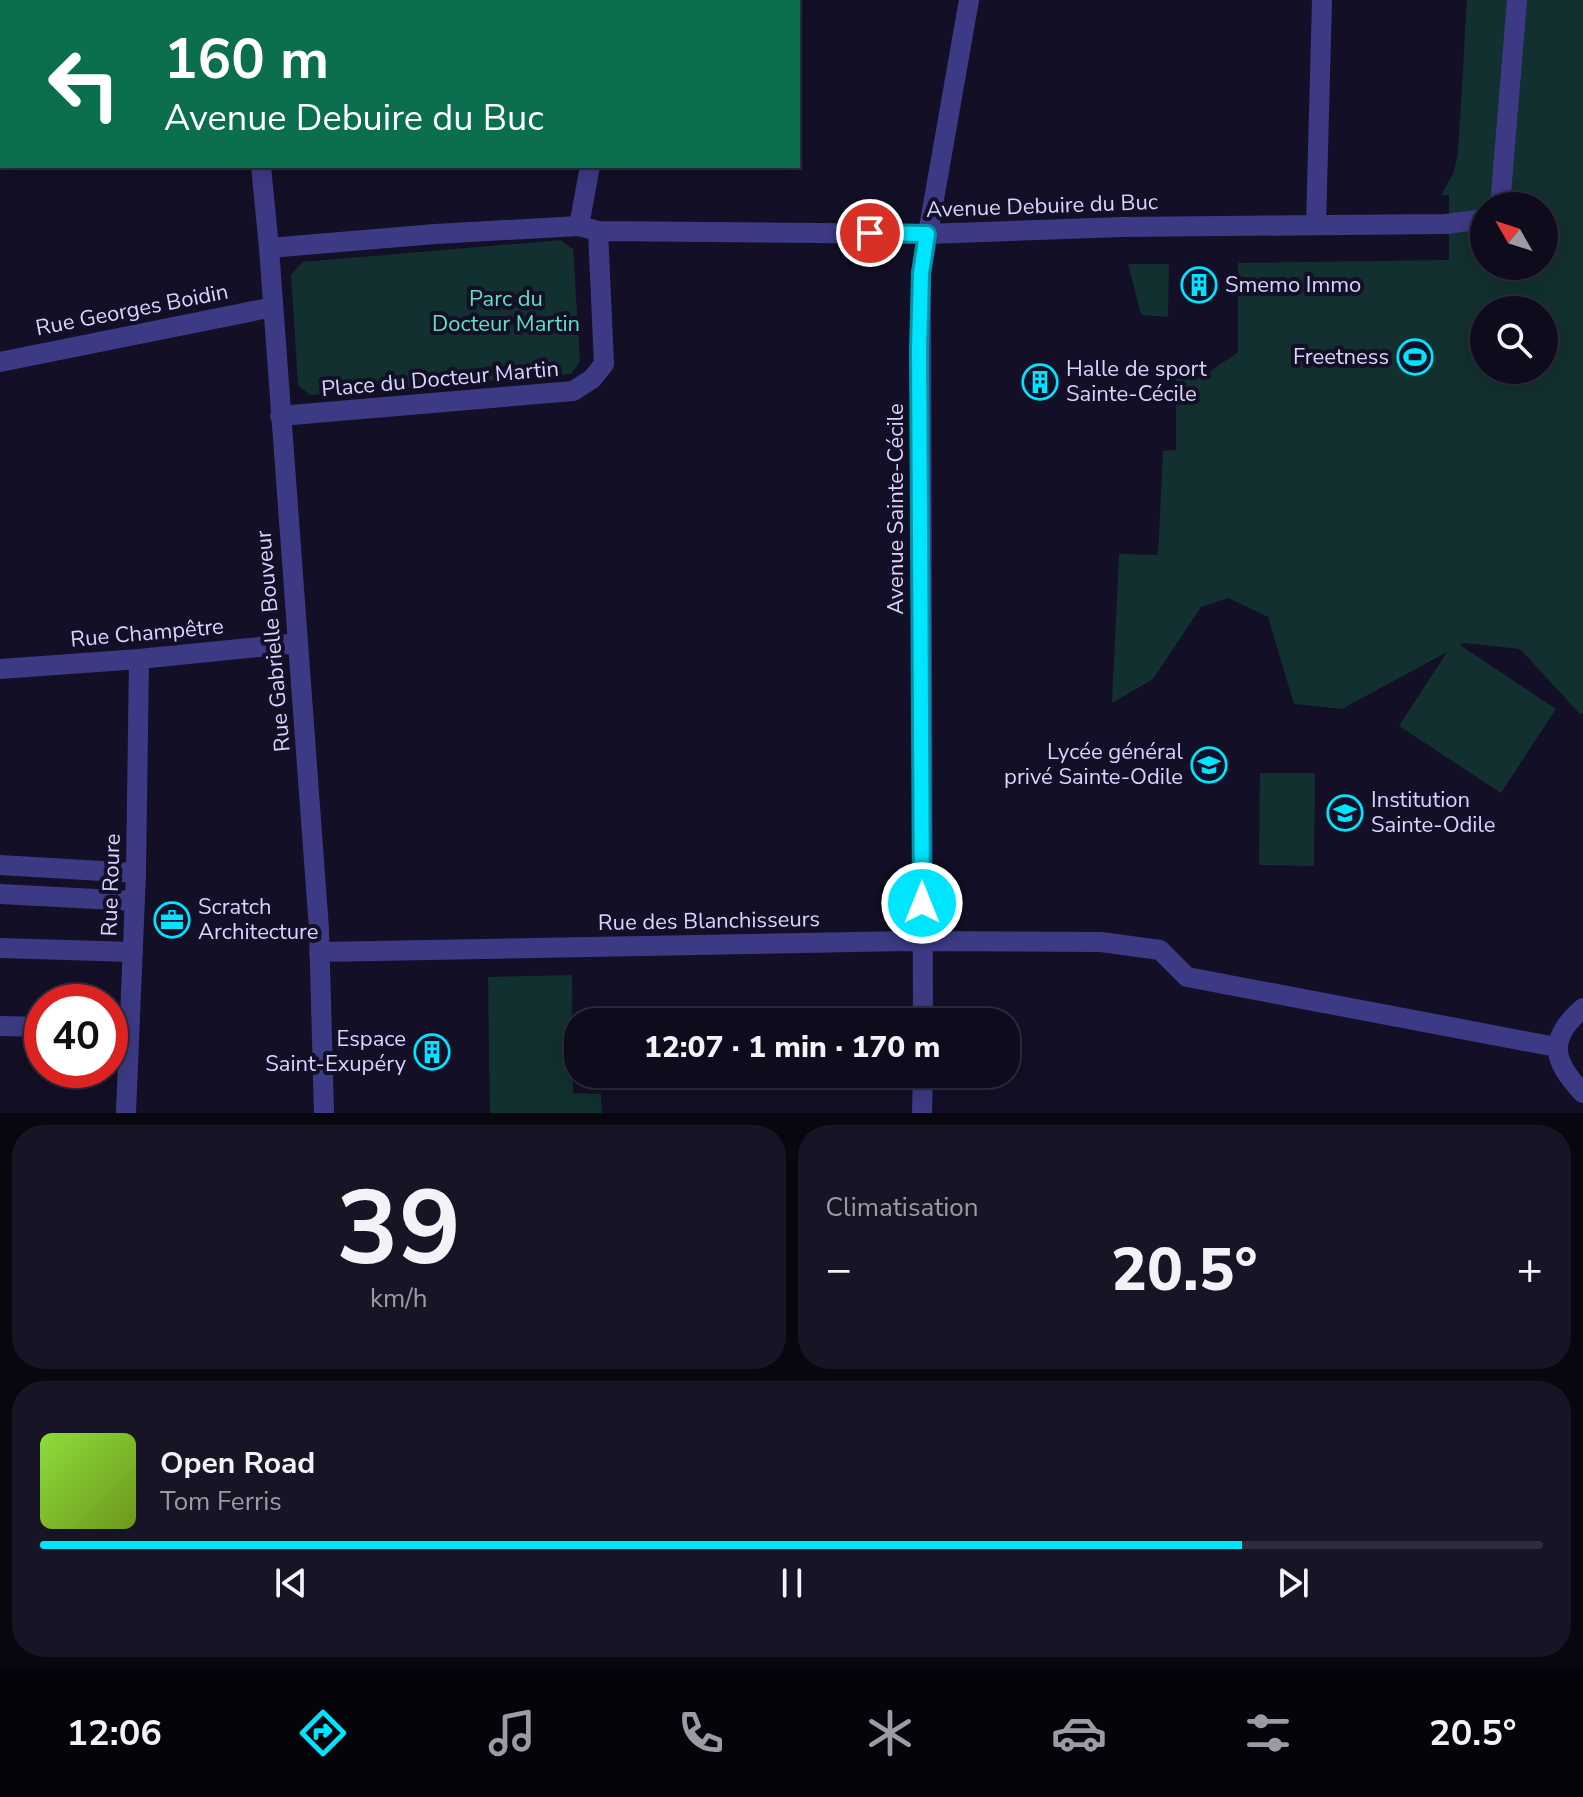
<!DOCTYPE html>
<html lang="fr">
<head>
<meta charset="utf-8">
<style>
	:root { --surface:#0e0b1c; --page:#171425; --text:#f1f3f6; --muted:#9b9ba3; --line:#2e2b3b; --accent:#00e5ff }
	body { margin:0; font-family:"Nunito Sans",sans-serif; background:var(--page); color:var(--text); height:100vh; display:flex; flex-direction:column; font-size:30px; white-space:nowrap }
	* { box-sizing:border-box; margin:0 }
	p { font-size:26px; color:var(--muted) }
	.icon { flex:none; width:44px; height:44px; fill:none; stroke:currentColor; stroke-width:2; stroke-linecap:round; stroke-linejoin:round }
	.map { position:relative; height:1113px; overflow:hidden }
	.sheet { display:flex; flex-direction:column; gap:12px; padding:12px; background:#08060f; flex:1 }
	.sheet>* { flex:none }
	.banner { position:absolute; left:0px; top:0px; width:800px; height:168px; box-shadow:0 4px 20px #0003,0 0 0 2px var(--line); background:#0b6e4f; color:#fff; overflow:hidden }
	.needle { width:52px; rotate:309deg }
	.buttons { position:absolute; left:1470px; top:192px; display:grid; gap:16px }
	.buttons a { display:grid; place-items:center; width:88px; height:88px; border-radius:50%; background:var(--surface); box-shadow:0 4px 20px #0003,0 0 0 2px var(--line); font-size:40px }
	.speed { position:absolute; left:24px; top:984px; display:flex; gap:16px; font-size:40px; font-weight:700; text-align:center }
	.speed>* { display:grid; place-content:center; width:104px; height:104px; border-radius:50%; background:var(--surface); box-shadow:0 4px 20px #0003,0 0 0 2px var(--line); line-height:1 }
	.speed .limit { border:12px solid #d22; background:#fff; color:#111 }
	.pin { position:absolute; display:grid; place-items:center; width:68px; height:68px; color:#fff; margin:-34px; border:4px solid #fff; border-radius:50%; box-shadow:0 2px 8px #0007 }
	.me { position:absolute; width:88px; margin:-44px; rotate:0deg; stroke-linejoin:round; filter:drop-shadow(0 0 6px #0008) }
	.turn { display:flex; align-items:center; gap:28px; height:168px; padding:0 32px; font-size:36px }
	.turn .icon { width:104px; height:104px; stroke-width:2.5 }
	.turn b { display:block; font-size:56px; line-height:68px }
	.big { font-size:60px; font-weight:800; line-height:1.1 }
	.sheet .tile { flex:1; display:flex; flex-direction:column; justify-content:center; gap:12px; min-width:0; padding:0 28px; border-radius:32px; background:var(--page) }
	.sheet .dial { align-items:center; gap:0 }
	.dial b { font-size:104px; line-height:1 }
	.song { display:flex; align-items:center; gap:24px }
	.cover { width:96px; height:96px; border-radius:12px; background:linear-gradient(135deg,hsl(90 70% 55%),hsl(80 70% 35%)) }
	.played { height:8px; border-radius:4px; background:linear-gradient(90deg,var(--accent) 80%,var(--line) 80%) }
	.keys { display:flex; justify-content:space-around; direction:ltr }
	.heat { display:flex; justify-content:space-between; align-items:center; font-size:44px; direction:ltr }
	.sheet .tiles { flex:1; display:grid; gap:12px; grid-template-columns:1fr 1fr }
	.tile:last-child { grid-column:span 2 }
	.trip { position:absolute; left:564px; top:1008px; width:456px; height:80px; border-radius:32px; background:var(--surface); box-shadow:0 4px 20px #0003,0 0 0 2px var(--line); font-weight:800; line-height:80px; text-align:center }
	.tab-bar { display:flex; height:128px; justify-content:space-around; align-items:center; background:#06040b; color:var(--muted) }
	.tab-bar .icon { width:56px; height:56px }
	.tab-bar .active { color:var(--accent) }
	.tab-bar b { font-size:36px; color:var(--text) }
	.map>svg:first-child { display:block }
	.green { fill:#12302f; fill-rule:evenodd }
	.lines { fill:none; stroke-linecap:round; stroke-linejoin:round }
	.minor { stroke:#3d3a85; stroke-width:20 }
	.route-casing { stroke:#0095a6; stroke-width:20 }
	.route { stroke:#00e5ff; stroke-width:14 }
	.labels { text-anchor:middle; dominant-baseline:central; stroke-width:8; stroke-linejoin:round; paint-order:stroke }
	.street-label { font-size:22px; fill:#d9d4ff; stroke:#130f26 }
	.poi-label { font-size:22px; fill:#d9d4ff; stroke:#130f26; text-anchor:start }
	.park-label { font-size:22px; fill:#5fe0c0; stroke:#130f26 }
</style>
</head>
<body>
<div class="map">
<svg width="1583" height="1113" viewBox="0 0 1583 1113">
	<rect width="100%" height="100%" fill="#130f26"/>
	<path class="green" d="M1467,0H1583V713L1580,714L1520,649L1464,643L1460,645L1556,709L1501,793L1399,726L1447,652L1342,709L1294,704L1268,617L1228,598L1201,607L1153,679L1112,703L1119,554L1158,555L1163,451L1176,450V377H1202L1238,352V263L1449,260V195H1441L1454,172L1458,153ZM1484,206H1544V266H1484ZM1484,310H1544V370H1484Z
		M561,240L573,249L580,361L571,374L310,395L298,385L291,275L302,262Z
		M1128,264H1169L1168,317L1141,315Z
		M1260,773H1315L1314,866L1259,865Z
		M572,975L573,1093L601,1094L602,1113H490L488,977Z"/>
	<g class="lines">
		<path class="minor" d="M214,0H221
			M247,0L248,2
			M11,2V0
			M618,2L619,0
			M0,51H2
			M261,166L269,248L319,929L324,1113
			M1500,206L1517,0
			M1316,225L1322,0
			M579,226L590,166
			M269,248L435,234L579,226L598,231L927,234L1121,227L1446,224L1484,219
			M0,362L273,307
			M280,416L573,391L592,379L604,364L598,231
			M0,669L139,659L298,643
			M0,865L136,873
			M0,894L135,901
			M0,948L133,952
			M319,952L906,941L1101,942L1160,950L1187,977L1556,1047
			M1583,1008C1547,1039 1552,1061 1583,1093
			M923,1022L921,273L969,0
			M0,1026L42,1027
			M126,1113L136,873L139,659
			M922,1113L923,1074"/>
	</g>
	<g class="lines">
		<defs>
			<path id="route" d="M870,233L927,234L921,273L919,349L922,903"/>
		</defs>
		<use href="#route" class="route-casing"/>
		<use href="#route" class="route"/>
	</g>
	<defs>
		<symbol id="building-ring" viewBox="-11 -11 22 22"><circle r="9.5" fill="#130f26" stroke="#00e5ff" stroke-width="1.5"/><path d="M-4-6H4V6H1V3H-1V6H-4ZM-2.5-4.3h1.7v1.8h-1.7ZM.8-4.3h1.7v1.8H.8ZM-2.5-1h1.7V.8h-1.7ZM.8-1h1.7V.8H.8Z" fill="#00e5ff"/></symbol>
		<symbol id="stadium-ring" viewBox="-11 -11 22 22"><circle r="9.5" fill="#130f26" stroke="#00e5ff" stroke-width="1.5"/><path d="M0-5a6.5 5 0 1 0 0 10a6.5 5 0 1 0 0-10ZM-3.5-1.8h7v3.6h-7Z" fill="#00e5ff"/></symbol>
		<symbol id="school-ring" viewBox="-11 -11 22 22"><circle r="9.5" fill="#130f26" stroke="#00e5ff" stroke-width="1.5"/><path d="M0-5L7-2L0 1L-7-2ZM-4 1L0 2.5L4 1V4Q0 6-4 4Z" fill="#00e5ff"/></symbol>
		<symbol id="office-ring" viewBox="-11 -11 22 22"><circle r="9.5" fill="#130f26" stroke="#00e5ff" stroke-width="1.5"/><path d="M-6-3h4V-5.5h4V-3h4V5H-6ZM-1-4.5V-3h2v-1.5ZM-6 0V1H6V0Z" fill="#00e5ff"/></symbol>
	</defs>
	<g fill-rule="evenodd">
		<use href="#building-ring" x="1179" y="265" width="40" height="40"/>
		<use href="#stadium-ring" x="1395" y="337" width="40" height="40"/>
		<use href="#building-ring" x="1020" y="362" width="40" height="40"/>
		<use href="#school-ring" x="1189" y="745" width="40" height="40"/>
		<use href="#school-ring" x="1325" y="793" width="40" height="40"/>
		<use href="#office-ring" x="152" y="900" width="40" height="40"/>
		<use href="#building-ring" x="412" y="1032" width="40" height="40"/>
	</g>
	<g class="labels">
		<g class="street-label">
			<text transform="translate(1042 206) rotate(-2)">Avenue Debuire du Buc</text>
			<text transform="translate(132 310) rotate(-11)">Rue Georges Boidin</text>
			<text transform="translate(440 379) rotate(-5)">Place du Docteur Martin</text>
			<text transform="translate(896 509) rotate(-90)">Avenue Sainte-Cécile</text>
			<text transform="translate(147 633) rotate(-5)">Rue Champêtre</text>
			<text transform="translate(273 641) rotate(-95)">Rue Gabrielle Bouveur</text>
			<text transform="translate(111 885) rotate(-88)">Rue Roure</text>
			<text transform="translate(709 921) rotate(-1)">Rue des Blanchisseurs</text>
		</g>
		<g class="poi-label">
			<text x="1225" y="285">Smemo Immo</text>
			<text x="1389" y="357" text-anchor="end">Freetness</text>
			<text x="1066" y="369">Halle de sport<tspan x="1066" dy="25">Sainte-Cécile</tspan></text>
			<text x="1183" y="752" text-anchor="end">Lycée général<tspan x="1183" dy="25">privé Sainte-Odile</tspan></text>
			<text x="1371" y="800">Institution<tspan x="1371" dy="25">Sainte-Odile</tspan></text>
			<text x="198" y="907">Scratch<tspan x="198" dy="25">Architecture</tspan></text>
			<text x="406" y="1039" text-anchor="end">Espace<tspan x="406" dy="25">Saint-Exupéry</tspan></text>
		</g>
		<g class="park-label">
			<text x="506" y="299">Parc du<tspan x="506" dy="25">Docteur Martin</tspan></text>
		</g>
	</g>
</svg>
<div class="buttons">
<a><svg class="needle" viewBox="-14 -14 28 28"><path d="M0-13l5 13h-10z" fill="#e53935"/><path d="M0 13l5-13h-10z" fill="#9b9ba3"/></svg></a>
<a><svg class="icon" aria-label="search" viewBox="0 0 24 24"><circle cx="10" cy="10" r="6"/><path d="M15 15l6 6"/></svg></a>
</div>
<div class="speed"><div class="limit">40</div></div>
<div class="pin" style="left:870px;top:233px;background:#d93025"><svg class="icon" aria-label="arrive" viewBox="0 0 24 24"><path d="M6 21V4h12l-3 4 3 4H6"/></svg></div>
<svg class="me" style="left:922px;top:903px" viewBox="-20 -20 40 40"><circle r="17" fill="#00e5ff" stroke="#fff" stroke-width="3"/><path d="M0-11L8 9 0 5-8 9z" fill="#fff"/></svg>
<div class="trip">12:07 · 1 min · 170 m</div>
<div class="banner">
<div class="turn"><svg class="icon" aria-label="left" viewBox="0 0 24 24"><path d="M17 20v-9H6M10 6l-5 5 5 5"/></svg><div><b>160 m</b>Avenue Debuire du Buc</div></div>
</div>
</div>
<section class="sheet">
<div class="tiles">
<div class="tile dial"><b>39</b><p>km/h</p></div>
<div class="tile"><p>Climatisation</p>
<div class="heat"><a>−</a><b class="big">20.5°</b><a>+</a></div>
</div>
<div class="tile">
<div class="song"><i class="cover"></i><div><b>Open Road</b><p>Tom Ferris</p></div></div>
<div class="played"></div>
<div class="keys"><svg class="icon" aria-label="previous" viewBox="0 0 24 24"><path d="M18 5L8 12l10 7zM5 5v14"/></svg><svg class="icon" aria-label="pause" viewBox="0 0 24 24"><path d="M8 5v14M16 5v14"/></svg><svg class="icon" aria-label="next" viewBox="0 0 24 24"><path d="M6 5l10 7-10 7zM19 5v14"/></svg></div>
</div>
</div>
</section>
<nav class="tab-bar">
<b>12:06</b>
<svg class="icon active" aria-label="directions" viewBox="0 0 24 24"><path d="M12 3l9 9-9 9-9-9zM9 14v-3h6M13 9l2 2-2 2"/></svg>
<svg class="icon" aria-label="music" viewBox="0 0 24 24"><path d="M9 18V5l10-2v13"/><circle cx="6" cy="18" r="3"/><circle cx="16" cy="16" r="3"/></svg>
<svg class="icon" aria-label="phone" viewBox="0 0 24 24"><path d="M5 4h4l2 5-3 2q2 4 5 5l2-3 5 2v4C11 20 4 13 5 4z"/></svg>
<svg class="icon" aria-label="climate" viewBox="0 0 24 24"><path d="M12 3v18M4 7l16 10M4 17L20 7"/></svg>
<svg class="icon" aria-label="car" viewBox="0 0 24 24"><path d="M5 17H2v-5l4-1 3-4h7l3 4 3 1v5h-3M9 17h6M6 11h13"/><circle cx="7" cy="17" r="2"/><circle cx="17" cy="17" r="2"/></svg>
<svg class="icon" aria-label="filters" viewBox="0 0 24 24"><path d="M4 7h16M4 17h16"/><circle cx="9" cy="7" r="2"/><circle cx="15" cy="17" r="2"/></svg>
<b>20.5°</b>
</nav>
</body>
</html>
